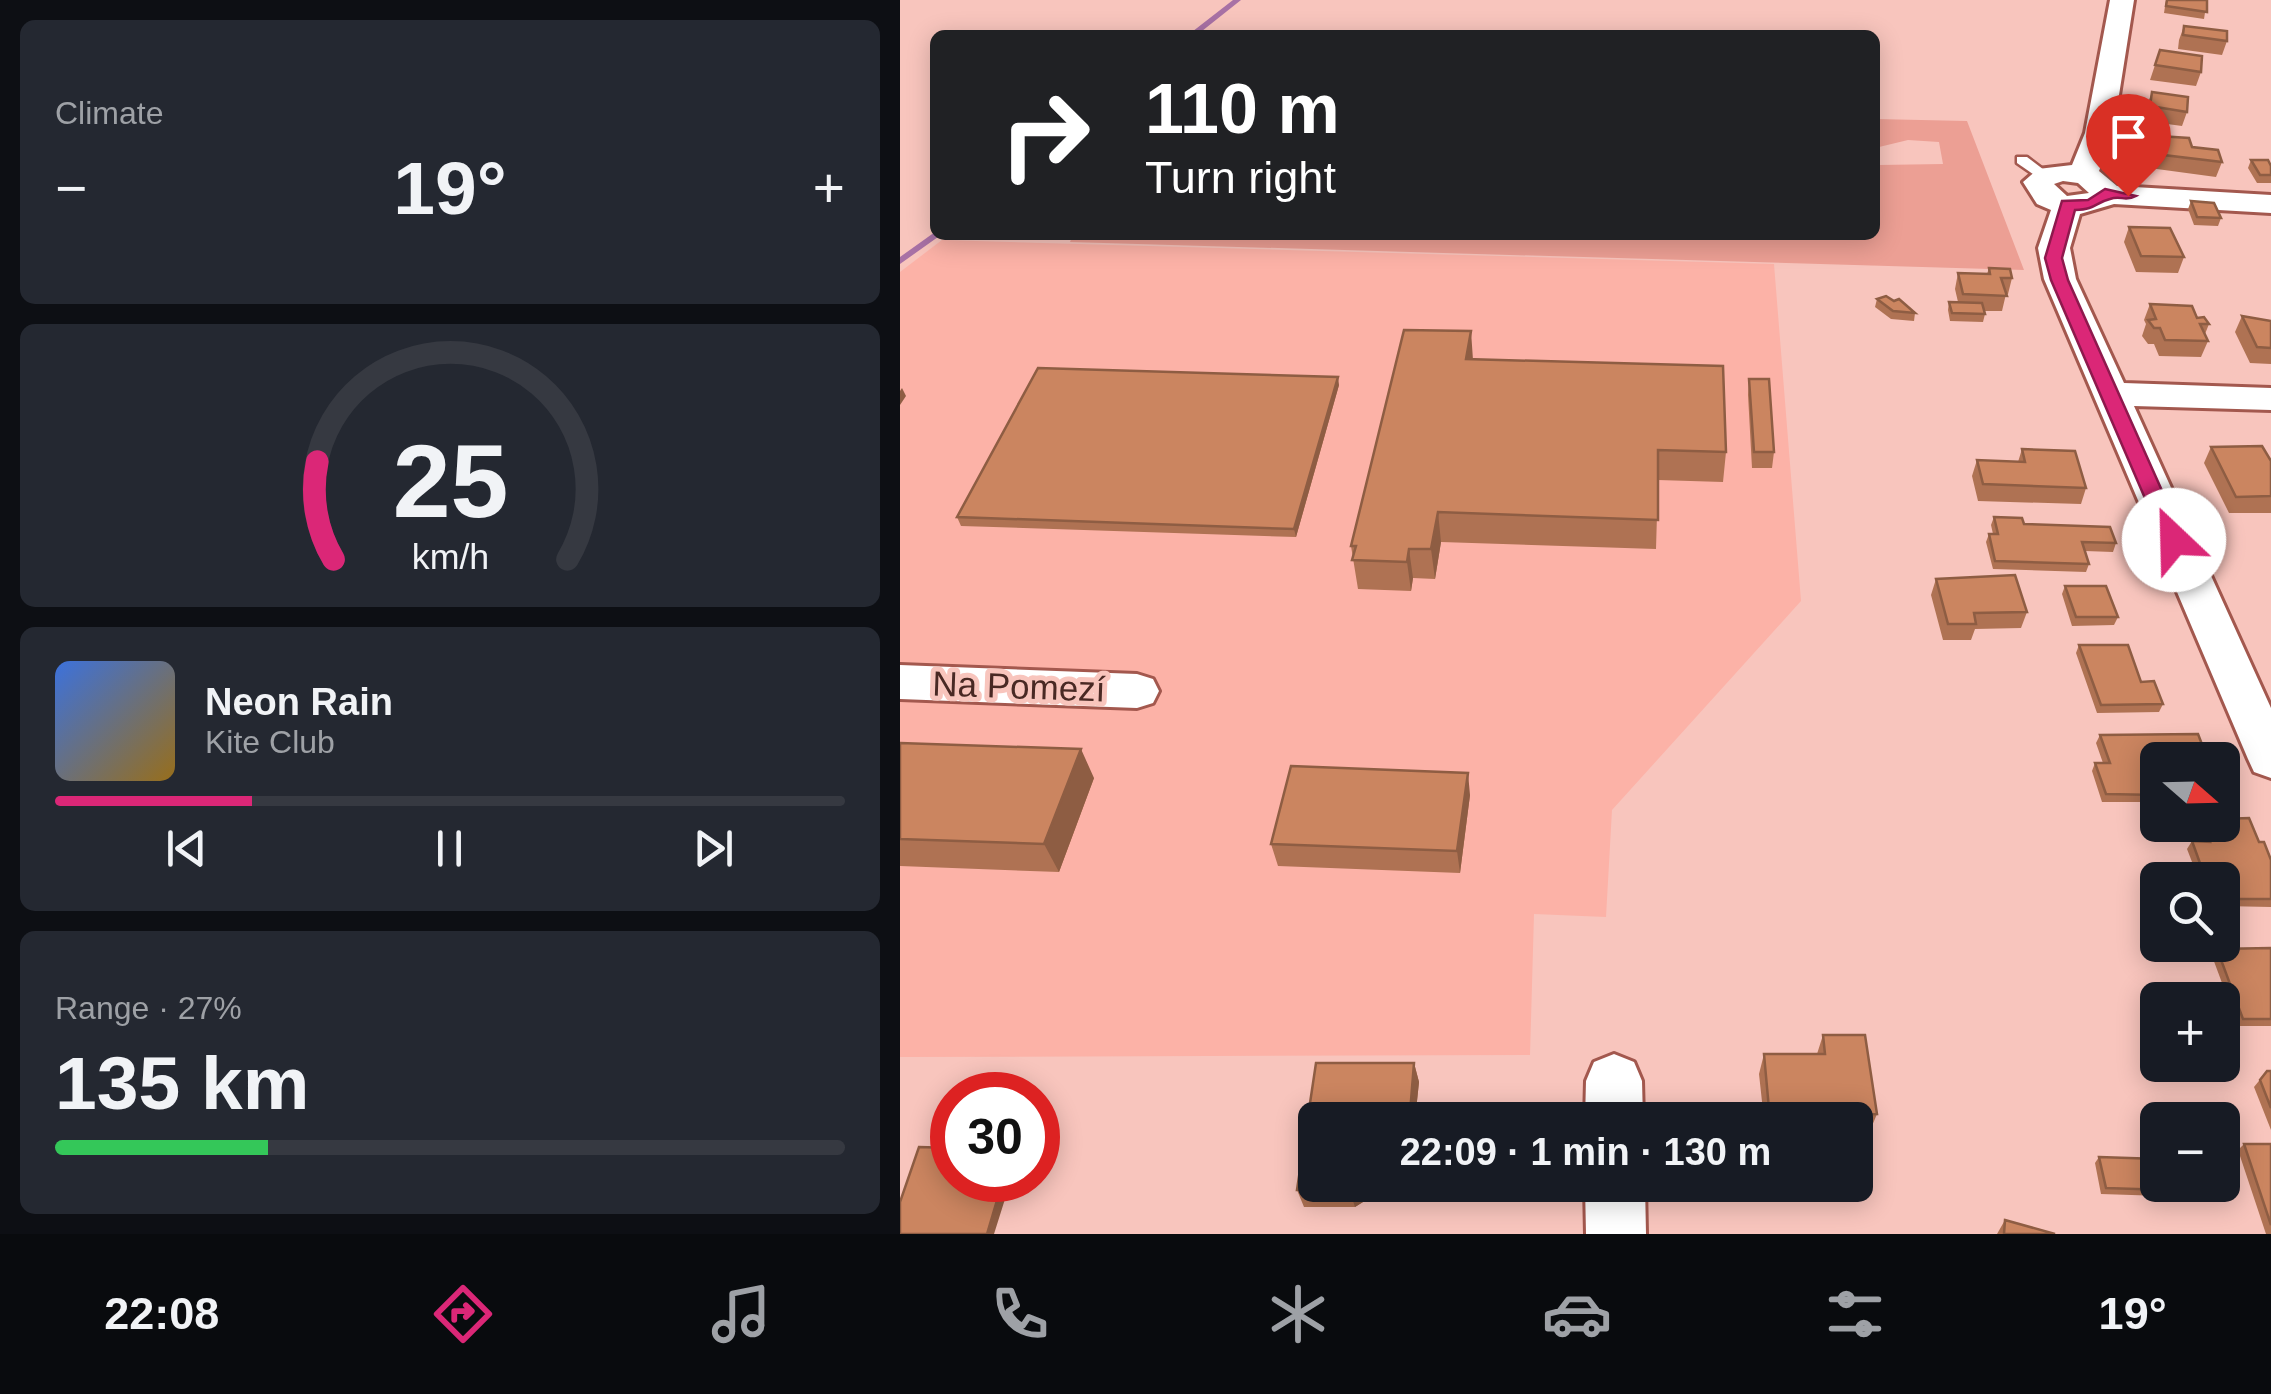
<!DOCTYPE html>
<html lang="en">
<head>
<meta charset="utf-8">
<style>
	:root { --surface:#171b24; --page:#242831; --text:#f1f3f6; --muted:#9ea1a6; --line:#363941; --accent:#db2777 }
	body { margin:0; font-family:Arial,sans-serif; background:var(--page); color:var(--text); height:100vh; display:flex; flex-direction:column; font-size:38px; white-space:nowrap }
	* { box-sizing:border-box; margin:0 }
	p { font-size:32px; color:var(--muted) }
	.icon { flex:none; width:55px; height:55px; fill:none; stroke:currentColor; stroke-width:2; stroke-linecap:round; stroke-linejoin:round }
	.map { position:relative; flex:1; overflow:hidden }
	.sheet { display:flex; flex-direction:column; gap:20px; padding:20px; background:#0d0f14; width:900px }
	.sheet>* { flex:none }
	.hud { position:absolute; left:30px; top:30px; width:950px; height:210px; border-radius:15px; box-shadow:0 5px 25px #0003; background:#202124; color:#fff; overflow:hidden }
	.needle { width:65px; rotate:110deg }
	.tools { position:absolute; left:1240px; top:742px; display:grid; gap:20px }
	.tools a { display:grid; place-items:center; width:100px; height:100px; border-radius:15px; background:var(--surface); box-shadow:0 5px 25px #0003; font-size:50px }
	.speed { position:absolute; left:30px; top:1072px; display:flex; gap:20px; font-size:50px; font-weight:700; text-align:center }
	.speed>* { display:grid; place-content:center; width:130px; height:130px; border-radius:50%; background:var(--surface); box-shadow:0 5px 25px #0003; line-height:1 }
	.speed .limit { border:15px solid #d22; background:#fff; color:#111 }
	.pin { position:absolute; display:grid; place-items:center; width:85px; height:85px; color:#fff; margin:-102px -42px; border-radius:50% 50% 50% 0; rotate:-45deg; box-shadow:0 0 10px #0007 }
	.pin .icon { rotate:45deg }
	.me { position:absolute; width:110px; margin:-55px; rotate:336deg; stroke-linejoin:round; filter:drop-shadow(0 0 8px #0008) }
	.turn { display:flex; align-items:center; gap:35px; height:210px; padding:0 50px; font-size:45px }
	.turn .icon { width:130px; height:130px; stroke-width:2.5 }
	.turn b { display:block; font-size:70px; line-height:85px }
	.big { font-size:75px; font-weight:700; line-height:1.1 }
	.sheet .card { flex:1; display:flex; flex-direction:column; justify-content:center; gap:15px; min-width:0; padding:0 35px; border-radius:15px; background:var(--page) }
	.sheet .dial { align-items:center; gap:0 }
	.dial svg { height:260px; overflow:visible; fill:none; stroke:var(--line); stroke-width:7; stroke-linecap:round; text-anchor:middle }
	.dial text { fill:var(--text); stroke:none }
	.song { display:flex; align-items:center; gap:30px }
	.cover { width:120px; height:120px; border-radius:15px; background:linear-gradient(135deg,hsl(220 70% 55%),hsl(40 70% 35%)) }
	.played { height:10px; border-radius:5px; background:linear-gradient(90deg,var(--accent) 25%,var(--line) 25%) }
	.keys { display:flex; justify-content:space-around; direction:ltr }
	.heat { display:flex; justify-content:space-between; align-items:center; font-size:55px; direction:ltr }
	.charge { height:15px; border-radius:8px; background:linear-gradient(90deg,#34c759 27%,var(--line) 0) }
	.trip { position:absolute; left:398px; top:1102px; width:575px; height:100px; border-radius:15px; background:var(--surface); box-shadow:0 5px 25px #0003; font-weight:700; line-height:100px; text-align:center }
	.tabs { display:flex; height:160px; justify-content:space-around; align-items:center; background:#090b0e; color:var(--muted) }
	.tabs .icon { width:70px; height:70px }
	.tabs .selected { color:var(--accent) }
	.tabs b { font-size:45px; color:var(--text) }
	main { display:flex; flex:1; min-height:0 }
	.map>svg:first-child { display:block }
	.built { fill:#fcb2a7 }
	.green { fill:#ec9f94 }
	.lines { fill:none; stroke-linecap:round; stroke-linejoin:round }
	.stream { fill:#a871a5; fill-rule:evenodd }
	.service-casing { stroke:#a3584e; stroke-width:5 }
	.minor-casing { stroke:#a3584e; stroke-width:6 }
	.service { fill:#fff; fill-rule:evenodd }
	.minor { fill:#fff; fill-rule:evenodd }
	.wall { fill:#af7253 }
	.shaded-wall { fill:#8e5d43 }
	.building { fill:#cb8560; stroke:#8e5d43; stroke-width:2.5 }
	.route { fill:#db2777; stroke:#8e194d; stroke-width:2.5 }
	.labels { text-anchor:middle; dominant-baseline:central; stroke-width:10; stroke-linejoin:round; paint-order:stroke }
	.street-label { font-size:35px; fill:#492924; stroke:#f8c5bd }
</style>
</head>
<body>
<main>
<section class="sheet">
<div class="card"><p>Climate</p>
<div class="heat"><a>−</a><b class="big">19°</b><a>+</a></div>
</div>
<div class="card dial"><svg viewBox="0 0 100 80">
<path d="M14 69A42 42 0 1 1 86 69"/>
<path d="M14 69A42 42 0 0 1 9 39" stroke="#db2777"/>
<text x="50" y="56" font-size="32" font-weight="700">25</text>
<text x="50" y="72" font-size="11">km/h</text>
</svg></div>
<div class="card">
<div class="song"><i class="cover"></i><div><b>Neon Rain</b><p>Kite Club</p></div></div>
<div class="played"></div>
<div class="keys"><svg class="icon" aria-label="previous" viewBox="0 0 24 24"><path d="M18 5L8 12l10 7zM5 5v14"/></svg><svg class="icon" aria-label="pause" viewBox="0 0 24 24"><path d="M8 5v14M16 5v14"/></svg><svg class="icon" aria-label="next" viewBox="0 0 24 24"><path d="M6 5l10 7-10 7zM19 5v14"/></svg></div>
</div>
<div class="card"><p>Range · 27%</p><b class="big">135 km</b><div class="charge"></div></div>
</section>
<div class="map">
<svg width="1371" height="1234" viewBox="0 0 1371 1234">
	<rect width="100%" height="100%" fill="#f8c5bd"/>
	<path class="built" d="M42,240L874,264L901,601L712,810L706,917L634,914L630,1055L0,1057V272Z"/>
	<path class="green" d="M975,119L1067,121L1124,270L170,242L173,235H975V157L979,165L1043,164L1039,142L1008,140L975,148Z"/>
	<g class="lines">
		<path class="stream" d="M333,0H341L297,35H288Z
			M35,232V235H40L38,237L0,264V257Z"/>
		<defs>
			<path id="service" d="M1117,157H1127L1152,176L1140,179L1117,163Z"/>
			<path id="minor" d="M1210,0H1234L1213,133L1199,171L1217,186L1371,195V213L1214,204L1180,214L1170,248L1176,279L1224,383L1371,388V410L1234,406L1371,708V778L1354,772L1348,759L1144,279L1138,248L1151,210L1137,204L1123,182L1138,169L1172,165L1185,133ZM1163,181L1178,183L1189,193L1167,196L1154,184Z
				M0,665L237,674L253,679L259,691L253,703L237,708L0,699Z
				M714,1054L734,1062L742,1081L743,1120H685L686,1081L694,1062Z
				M685,1185H745L746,1234H686Z"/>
		</defs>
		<use href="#service" class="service-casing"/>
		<use href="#minor" class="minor-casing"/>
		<use href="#service" class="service"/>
		<use href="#minor" class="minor"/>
	</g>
	<path class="wall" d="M1266,0H1307L1304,19L1264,13Z
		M1284,26L1327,41L1322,55L1278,49L1279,40Z
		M1260,50L1301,72L1296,86L1250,80Z
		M1252,92L1287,112L1282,126L1245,121L1247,106Z
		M1243,135L1292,147L1322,162L1316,177L1242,167L1241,162L1232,158L1237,143L1241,141Z
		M1351,160L1371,166V183H1357L1348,168Z
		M1291,201L1321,218L1318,226L1294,225L1288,209Z
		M1229,227L1284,257L1278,273L1236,272L1224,242Z
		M1089,268L1112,278L1108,294H1106L1102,311H1084L1085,314L1083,322L1050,321L1048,310L1049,302H1058L1055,289L1058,273L1087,274Z
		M977,299L994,301L1015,313L1014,321L991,319L975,307Z
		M1250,304L1297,318L1309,324L1305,334L1308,341L1301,357L1259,356L1254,344H1248L1242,336L1246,324L1244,320Z
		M1342,316L1371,321V364L1350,363L1335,332Z
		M573,359L826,452L823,482L758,480L756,549L541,542L535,579L513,578L511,591L458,589L451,546Z
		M849,379L874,452L872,468H852L848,395Z
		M439,385L396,537L61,526L57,517Z
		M1311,447L1371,461V513H1329L1304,463Z
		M1122,449L1186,488L1181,504L1078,501L1072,476L1077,460L1118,462Z
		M1094,517L1124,524L1216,543L1213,552L1185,551L1189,564L1186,572L1093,569L1086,542L1089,534H1093L1091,525Z
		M1036,579L1127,612L1121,628L1075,629L1071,640H1043L1031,595Z
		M1165,586L1218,617L1214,625L1172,626L1162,594Z
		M1179,645L1241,682L1263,704L1259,712L1197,713L1176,653Z
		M1200,735L1258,760V802H1202L1192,771L1195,763H1203L1196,743Z
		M0,743L194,778L159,872L0,866Z
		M570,795L560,873L378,866L371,844Z
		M1297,825H1322L1359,842L1371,860V907L1322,906V880H1299L1287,849L1292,841L1302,842L1296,827Z
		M1371,948V1026H1338L1312,956L1317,949Z
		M923,1035L977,1114L969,1133H955V1120H864L859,1074L864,1054H917Z
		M416,1063H514L519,1082L515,1120H415V1185H476L463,1202L455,1207H404L397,1190Z
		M1367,1071H1371V1130L1354,1087Z
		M1344,1144H1371V1234H1366L1338,1150Z
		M1199,1157L1267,1190L1262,1196L1201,1194L1195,1163Z
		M1105,1220L1155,1234H1097Z"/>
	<path class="shaded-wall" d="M571,331L573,360L566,359Z
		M438,377L439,385L396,537L394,529Z
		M2,388L6,396L0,405V391Z
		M538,512L541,542L535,579L531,549Z
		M509,549L513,578L511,591L507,562Z
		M181,749L194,778L159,872L144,844Z
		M568,773L570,795L560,873L557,851Z
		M514,1063L519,1082L515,1120H505Z
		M103,1180H111L94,1234H87Z
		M456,1185H476L463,1202L455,1207L449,1189Z"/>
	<path class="building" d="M1267,0H1307V12L1266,6Z
		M1284,26L1327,31V41L1283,35Z
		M1260,50L1302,56L1301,72L1255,65Z
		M1252,92L1288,97L1287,112L1250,106Z
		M1243,135L1289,138L1292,147L1318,150L1322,162L1247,153L1246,147L1237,143L1244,140Z
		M1351,160H1368L1371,166V175H1360Z
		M1291,201L1314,203L1321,218L1297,217Z
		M1229,227L1270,228L1284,257L1241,256Z
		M1089,268L1110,269L1112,278H1101L1107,296L1063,294L1058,273L1090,274Z
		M986,296L994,301L999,299L1015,313L993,311L977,299Z
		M1049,302L1082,303L1085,314L1052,313Z
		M1250,304L1292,306L1297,318L1304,317L1309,324H1300L1308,341L1265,340L1260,328H1254L1248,320L1256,319Z
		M1342,316L1371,321V348L1357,347Z
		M504,330L571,331L566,359L823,366L826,452L758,450V520L538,512L531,549H509L507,562L452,560L456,546H451Z
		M138,368L438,377L394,529L57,517Z
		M849,379H869L874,452H854Z
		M1362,446L1371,461V496L1336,497L1311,447Z
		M1122,449L1175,451L1186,488L1083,484L1077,460L1125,462Z
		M1094,517L1122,518L1124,524L1210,527L1216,543L1182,542L1189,564L1095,561L1089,534H1098Z
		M1115,575L1127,612L1074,613L1076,624H1048L1036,579Z
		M1165,586H1206L1218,617H1176Z
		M1179,645H1228L1241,682L1254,681L1263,704L1201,705Z
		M1298,734L1308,760H1258V795L1206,794L1195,763H1210L1200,735Z
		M0,743L181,749L144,844L0,839Z
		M391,766L568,773L557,851L371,844Z
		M1349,818L1359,842H1364L1371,860V899H1322V880H1306L1292,841L1310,842L1303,825H1322V819Z
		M1371,948V1019H1343L1317,949Z
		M923,1035H965L977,1114L947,1115L948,1120H870L864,1054H925Z
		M416,1063H514L510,1113L505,1120H415V1185H456L449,1189L397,1190Z
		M1367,1071H1371V1108L1360,1080Z
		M1344,1144H1371V1225Z
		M19,1147L52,1148V1180H103L87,1234H0V1202Z
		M1199,1157L1258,1159V1185H1266L1267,1190L1206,1188Z
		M1105,1220L1155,1234H1104Z"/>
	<path class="route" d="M1205,189L1236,196C1225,202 1221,195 1210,199C1194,203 1197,209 1175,210L1162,258L1168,280L1284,540L1274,547L1263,540L1151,280L1145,258L1162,201L1188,200Z"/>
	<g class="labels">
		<g class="street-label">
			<text transform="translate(119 686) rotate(2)">Na Pomezí</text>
		</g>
	</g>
</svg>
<div class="tools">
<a><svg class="needle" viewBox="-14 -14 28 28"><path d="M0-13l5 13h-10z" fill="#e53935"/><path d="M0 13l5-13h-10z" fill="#9ea1a6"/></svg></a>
<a><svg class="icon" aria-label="search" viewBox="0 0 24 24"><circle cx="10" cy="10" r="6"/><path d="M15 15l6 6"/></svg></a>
<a>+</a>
<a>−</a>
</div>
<div class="speed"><div class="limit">30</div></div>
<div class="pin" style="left:1228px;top:196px;background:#d93025"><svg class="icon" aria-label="arrive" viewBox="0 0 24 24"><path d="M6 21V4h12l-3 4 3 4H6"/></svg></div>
<svg class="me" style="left:1274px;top:540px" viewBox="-20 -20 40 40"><circle r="19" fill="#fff"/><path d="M0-13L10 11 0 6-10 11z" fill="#db2777"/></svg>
<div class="trip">22:09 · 1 min · 130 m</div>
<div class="hud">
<div class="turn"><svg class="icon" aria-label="right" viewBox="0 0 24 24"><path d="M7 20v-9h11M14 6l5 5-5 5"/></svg><div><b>110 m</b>Turn right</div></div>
</div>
</div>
</main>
<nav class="tabs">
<b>22:08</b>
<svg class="icon selected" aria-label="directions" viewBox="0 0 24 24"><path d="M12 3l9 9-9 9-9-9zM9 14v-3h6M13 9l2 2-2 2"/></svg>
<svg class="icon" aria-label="music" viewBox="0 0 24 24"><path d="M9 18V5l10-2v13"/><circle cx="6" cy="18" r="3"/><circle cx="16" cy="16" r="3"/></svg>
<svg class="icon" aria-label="phone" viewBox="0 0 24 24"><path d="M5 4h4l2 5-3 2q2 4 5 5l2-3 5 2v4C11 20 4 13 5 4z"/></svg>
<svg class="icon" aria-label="climate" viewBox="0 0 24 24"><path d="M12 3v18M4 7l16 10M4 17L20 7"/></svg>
<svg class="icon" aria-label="car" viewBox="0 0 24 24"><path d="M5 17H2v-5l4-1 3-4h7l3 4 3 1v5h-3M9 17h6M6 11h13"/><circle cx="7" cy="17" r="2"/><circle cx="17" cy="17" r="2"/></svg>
<svg class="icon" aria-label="filters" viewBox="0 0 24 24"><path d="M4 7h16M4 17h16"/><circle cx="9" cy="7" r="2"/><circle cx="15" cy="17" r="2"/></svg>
<b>19°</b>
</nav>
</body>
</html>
